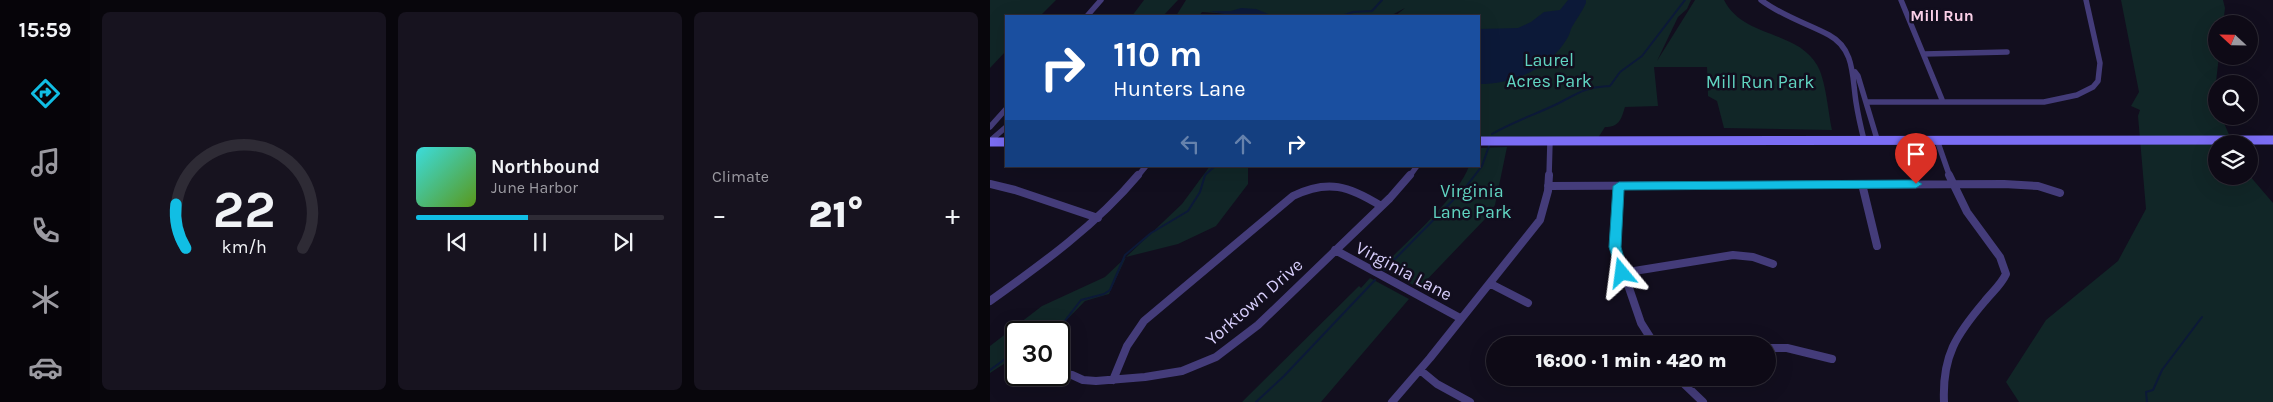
<!DOCTYPE html>
<html lang="en">
<head>
<meta charset="utf-8">
<style>
	:root { --surface:#0e0a16; --page:#17131f; --text:#f1f3f6; --muted:#9b9aa1; --line:#2e2b35; --accent:#11bee4 }
	body { margin:0; font-family:Karla,sans-serif; background:var(--page); color:var(--text); height:100vh; display:flex; flex-direction:column; font-size:19px; white-space:nowrap }
	* { box-sizing:border-box; margin:0 }
	p { font-size:16px; color:var(--muted) }
	.icon { flex:none; width:28px; height:28px; fill:none; stroke:currentColor; stroke-width:2; stroke-linecap:round; stroke-linejoin:round }
	.map { position:relative; flex:1; overflow:hidden }
	.drawer { display:flex; flex-direction:column; gap:12px; padding:12px; background:#08060c; width:900px }
	.drawer>* { flex:none }
	.banner { position:absolute; left:15px; top:15px; width:475px; height:152px; border-radius:0px; box-shadow:0 5px 20px #0002,0 0 0 1px var(--line); background:#1a4fa0; color:#fff; overflow:hidden }
	.needle { width:32px; rotate:292deg }
	.buttons { position:absolute; left:1218px; top:15px; display:grid; gap:10px }
	.buttons a { display:grid; place-items:center; width:50px; height:50px; border-radius:50%; background:var(--surface); box-shadow:0 5px 20px #0002,0 0 0 1px var(--line); font-size:25px }
	.speed { position:absolute; left:15px; top:321px; display:flex; gap:10px; font-size:25px; font-weight:700; text-align:center }
	.speed>* { display:grid; place-content:center; width:65px; height:65px; border-radius:50%; background:var(--surface); box-shadow:0 5px 20px #0002,0 0 0 1px var(--line); line-height:1 }
	.speed .limit { border:2px solid #111; border-radius:8px; background:#fff; color:#111 }
	.pin { position:absolute; display:grid; place-items:center; width:42px; height:42px; color:#fff; margin:-51px -21px; border-radius:50% 50% 50% 0; rotate:-45deg; box-shadow:0 0 5px #0007 }
	.pin .icon { rotate:45deg }
	.me { position:absolute; width:55px; margin:-28px; rotate:344deg; stroke-linejoin:round; filter:drop-shadow(0 0 4px #0008) }
	.turn { display:flex; align-items:center; gap:18px; height:105px; padding:0 25px; font-size:22px }
	.turn .icon { width:65px; height:65px; stroke-width:2.5 }
	.turn b { display:block; font-size:35px; line-height:42px }
	.lanes { display:flex; align-items:center; height:48px; padding:0 25px; background:#0003; justify-content:center; gap:25px; direction:ltr }
	.lanes .off { opacity:.35 }
	.big { font-size:38px; font-weight:800; line-height:1.1 }
	.drawer .tile { flex:1; display:flex; flex-direction:column; justify-content:center; gap:8px; min-width:0; padding:0 18px; border-radius:8px; background:var(--page) }
	.drawer .dial { align-items:center; gap:0 }
	.dial svg { height:130px; overflow:visible; fill:none; stroke:var(--line); stroke-width:7; stroke-linecap:round; text-anchor:middle }
	.dial text { fill:var(--text); stroke:none }
	.song { display:flex; align-items:center; gap:15px }
	.cover { width:60px; height:60px; border-radius:8px; background:linear-gradient(135deg,hsl(180 70% 55%),hsl(90 70% 35%)) }
	.played { height:5px; border-radius:2px; background:linear-gradient(90deg,var(--accent) 45%,var(--line) 45%) }
	.keys { display:flex; justify-content:space-around; direction:ltr }
	.heat { display:flex; justify-content:space-between; align-items:center; font-size:28px; direction:ltr }
	.drawer .tiles { flex:1; display:grid; gap:12px; grid-template-columns:repeat(3,1fr) }
	.trip { position:absolute; left:496px; top:336px; width:290px; height:50px; border-radius:25px; background:var(--surface); box-shadow:0 5px 20px #0002,0 0 0 1px var(--line); font-weight:800; line-height:50px; text-align:center }
	main { display:flex; flex:1; min-height:0 }
	.menu { display:flex; flex-direction:column; width:90px; justify-content:space-around; align-items:center; background:#060409; color:var(--muted) }
	.menu .icon { width:35px; height:35px }
	.menu .current { color:var(--accent) }
	.menu b { font-size:22px; color:var(--text) }
	.map>svg:first-child { display:block }
	.green { fill:#112627 }
	.water { fill:#0c1938 }
	.lines { fill:none; stroke-linecap:round; stroke-linejoin:round }
	.stream { stroke:#0c1938; stroke-width:2 }
	.street-far1 { stroke:#443c7a; stroke-width:5.5 }
	.street { stroke:#443c7a; stroke-width:8 }
	.secondary { stroke:#7b6df4; stroke-width:9 }
	.route { fill:#11bee4; stroke:#0b7c94 }
	.labels { text-anchor:middle; dominant-baseline:central; stroke-width:5; stroke-linejoin:round; paint-order:stroke }
	.far-neighbourhood-label { font-size:16px; font-weight:bold; fill:#fbd0e8; stroke:#120e1e }
	.park-label { font-size:18px; fill:#61d5c2; stroke:#120e1e }
	.street-label { font-size:18px; fill:#d7cefb; stroke:#120e1e }
</style>
</head>
<body>
<main>
<nav class="menu">
<b>15:59</b>
<svg class="icon current" aria-label="directions" viewBox="0 0 24 24"><path d="M12 3l9 9-9 9-9-9zM9 14v-3h6M13 9l2 2-2 2"/></svg>
<svg class="icon" aria-label="music" viewBox="0 0 24 24"><path d="M9 18V5l10-2v13"/><circle cx="6" cy="18" r="3"/><circle cx="16" cy="16" r="3"/></svg>
<svg class="icon" aria-label="phone" viewBox="0 0 24 24"><path d="M5 4h4l2 5-3 2q2 4 5 5l2-3 5 2v4C11 20 4 13 5 4z"/></svg>
<svg class="icon" aria-label="climate" viewBox="0 0 24 24"><path d="M12 3v18M4 7l16 10M4 17L20 7"/></svg>
<svg class="icon" aria-label="car" viewBox="0 0 24 24"><path d="M5 17H2v-5l4-1 3-4h7l3 4 3 1v5h-3M9 17h6M6 11h13"/><circle cx="7" cy="17" r="2"/><circle cx="17" cy="17" r="2"/></svg>
</nav>
<section class="drawer">
<div class="tiles">
<div class="tile dial"><svg viewBox="0 0 100 80">
<path d="M14 69A42 42 0 1 1 86 69"/>
<path d="M14 69A42 42 0 0 1 8 42" stroke="#11bee4"/>
<text x="50" y="56" font-size="32" font-weight="700">22</text>
<text x="50" y="72" font-size="11">km/h</text>
</svg></div>
<div class="tile">
<div class="song"><i class="cover"></i><div><b>Northbound</b><p>June Harbor</p></div></div>
<div class="played"></div>
<div class="keys"><svg class="icon" aria-label="previous" viewBox="0 0 24 24"><path d="M18 5L8 12l10 7zM5 5v14"/></svg><svg class="icon" aria-label="pause" viewBox="0 0 24 24"><path d="M8 5v14M16 5v14"/></svg><svg class="icon" aria-label="next" viewBox="0 0 24 24"><path d="M6 5l10 7-10 7zM19 5v14"/></svg></div>
</div>
<div class="tile"><p>Climate</p>
<div class="heat"><a>−</a><b class="big">21°</b><a>+</a></div>
</div>
</div>
</section>
<div class="map">
<svg width="1283" height="402" viewBox="0 0 1283 402">
	<rect width="100%" height="100%" fill="#120e1e"/>
	<path class="green" d="M0,0H66L50,16H16V51L0,68Z
		M154,0H188L173,16H142Z
		M196,0H701L697,9L688,17L667,61L705,0H734C753,38 807,30 827,65C836,80 838,112 842,130L734,128L727,101L718,96L717,67H664L668,106L635,107C631,120 629,127 615,127L606,141H489V16H405L415,8L400,16H242L239,14L212,12L209,16H186Z
		M1131,0H1233L1235,8L1233,24H1226V56H1229L1224,99L1226,116H1231L1243,144H1226V176H1259V175L1283,203V402H1029L1016,382L1056,320L1128,261L1156,209L1148,116L1150,110L1141,106L1149,92Z
		M517,147L505,205L495,219L429,288L391,268C417,241 467,199 479,166H489V148Z
		M220,166H258V184L226,226L188,244L136,257L119,294L95,301L65,332H26V356L0,373V346L52,306L115,277L192,204Z
		M380,278L419,299L331,402H252L369,286L371,288Z"/>
	<path class="water" d="M578,0H596V3C592,12 587,18 582,27C580,30 580,34 578,37C560,69 523,84 489,84V29L528,28L541,22L554,12L570,10Z
		M251,8L266,9L283,16H244L219,11H241Z"/>
	<g class="lines">
		<path class="stream" d="M352,16L363,12L382,11L392,0
			M502,134C524,121 547,114 569,103C590,92 596,87 620,86L630,72L652,56L695,0
			M394,270L475,188L492,166L499,146
			M57,332L74,322L91,300L114,294L120,290L135,255L161,233L198,211L210,192L215,175L225,166
			M0,370L26,351
			M266,402L294,376L385,280
			M1157,402L1156,392L1163,390L1172,370L1212,317"/>
		<path class="street-far1" d="M771,0C792,16 816,23 839,35C865,49 862,77 866,102C868,115 871,128 874,140
			M911,0L953,102
			M97,16L111,0
			M934,54L1017,52
			M865,72L868,76L887,139
			M876,102H1054L1087,95L1103,87L1108,81L1110,63L1096,0
			M0,127L16,109
			M947,140L960,177
			M0,141L16,127
			M147,177L156,166
			M419,177L427,166
			M559,177L560,141"/>
		<path class="street" d="M0,184L25,190L108,218
			M872,184L887,246
			M558,186L1014,184L1048,186L1070,193
			M629,186L625,247L651,323L665,345
			M345,250L470,318
			M632,273L743,255L763,257L783,264
			M501,284L538,303
			M0,301C53,263 106,225 148,175
			M778,348H797L842,359
			M430,370L447,384L480,402
			M82,375L93,380L106,381L155,377L192,371L226,357L268,325L400,198L420,175
			M688,378L713,402
			M123,380L137,346L154,321L303,196C338,179 359,186 391,206
			M697,386L711,378
			M402,402L440,358L550,220L558,191L559,175
			M954,402C952,356 966,335 995,301C1002,292 1011,285 1016,274L1010,257L977,212L959,175"/>
		<path class="secondary" d="M489,141L1283,140
			M0,142H16"/>
	</g>
	<path class="route" d="M926,180L932,184L926,188L634,190L631,247L638,273L636,276H628L619,247L623,186L629,182Z"/>
	<g class="labels">
		<g class="far-neighbourhood-label">
			<text x="952" y="15">Mill Run</text>
		</g>
		<g class="park-label">
			<text x="559" y="60">Laurel<tspan x="559" dy="21">Acres Park</tspan></text>
			<text x="770" y="82">Mill Run Park</text>
			<text x="482" y="191">Virginia<tspan x="482" dy="21">Lane Park</tspan></text>
		</g>
		<g class="street-label">
			<text transform="translate(414 271) rotate(28)">Virginia Lane</text>
			<text transform="translate(264 302) rotate(-41)">Yorktown Drive</text>
		</g>
	</g>
</svg>
<div class="buttons">
<a><svg class="needle" viewBox="-14 -14 28 28"><path d="M0-13l5 13h-10z" fill="#e53935"/><path d="M0 13l5-13h-10z" fill="#9b9aa1"/></svg></a>
<a><svg class="icon" aria-label="search" viewBox="0 0 24 24"><circle cx="10" cy="10" r="6"/><path d="M15 15l6 6"/></svg></a>
<a><svg class="icon" aria-label="layers" viewBox="0 0 24 24"><path d="M12 4l9 5-9 5-9-5zM3 14l9 5 9-5"/></svg></a>
</div>
<div class="speed"><div class="limit">30</div></div>
<div class="pin" style="left:926px;top:184px;background:#d93025"><svg class="icon" aria-label="arrive" viewBox="0 0 24 24"><path d="M6 21V4h12l-3 4 3 4H6"/></svg></div>
<svg class="me" style="left:632px;top:273px" viewBox="-20 -20 40 40"><path d="M0-17L14 15 0 8-14 15z" fill="#11bee4" stroke="#fff" stroke-width="4"/></svg>
<div class="trip">16:00 · 1 min · 420 m</div>
<div class="banner">
<div class="turn"><svg class="icon" aria-label="right" viewBox="0 0 24 24"><path d="M7 20v-9h11M14 6l5 5-5 5"/></svg><div><b>110 m</b>Hunters Lane</div></div>
<div class="lanes"><svg class="icon off" aria-label="left" viewBox="0 0 24 24"><path d="M17 20v-9H6M10 6l-5 5 5 5"/></svg><svg class="icon off" aria-label="ahead" viewBox="0 0 24 24"><path d="M12 20V5M6 11l6-6 6 6"/></svg><svg class="icon" aria-label="right" viewBox="0 0 24 24"><path d="M7 20v-9h11M14 6l5 5-5 5"/></svg></div>
</div>
</div>
</main>
</body>
</html>
